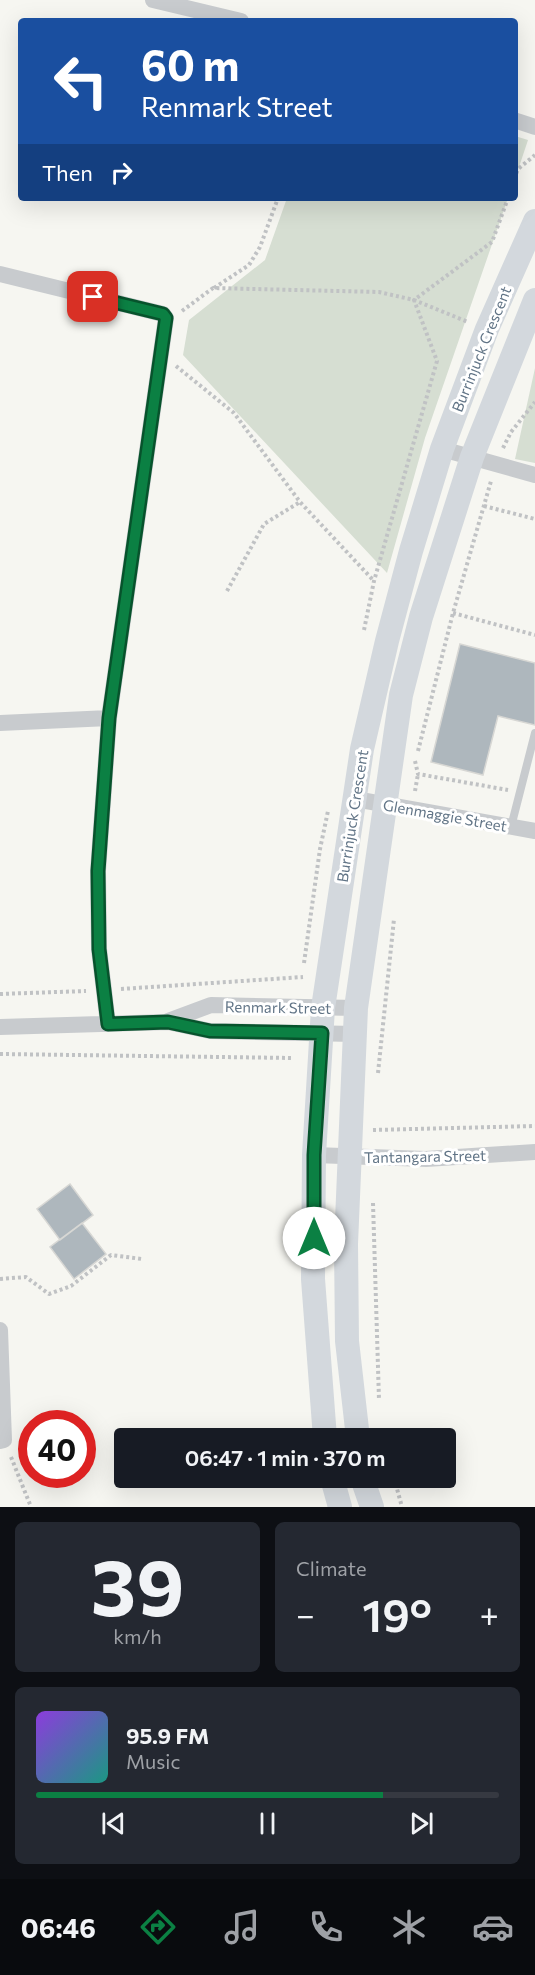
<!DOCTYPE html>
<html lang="en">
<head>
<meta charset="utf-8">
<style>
	:root { --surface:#171b24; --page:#242831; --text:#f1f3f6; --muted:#9ea1a6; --line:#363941; --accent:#0b8043 }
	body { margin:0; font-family:Commissioner,sans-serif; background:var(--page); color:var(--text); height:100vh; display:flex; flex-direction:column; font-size:22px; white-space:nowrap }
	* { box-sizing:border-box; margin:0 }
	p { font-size:20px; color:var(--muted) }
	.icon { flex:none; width:33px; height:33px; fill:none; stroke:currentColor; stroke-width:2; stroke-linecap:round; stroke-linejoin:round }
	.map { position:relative; height:1507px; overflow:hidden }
	.side { display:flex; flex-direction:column; gap:15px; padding:15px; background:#0d0f14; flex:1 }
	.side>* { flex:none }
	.top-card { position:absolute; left:18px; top:18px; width:500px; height:183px; border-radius:6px; box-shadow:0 6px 24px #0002; background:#1a4fa0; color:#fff; overflow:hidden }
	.speed { position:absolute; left:18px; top:1410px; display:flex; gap:12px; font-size:30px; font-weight:700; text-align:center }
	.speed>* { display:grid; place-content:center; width:78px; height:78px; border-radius:50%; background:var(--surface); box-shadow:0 6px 24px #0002; line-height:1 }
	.speed .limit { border:9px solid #d22; background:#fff; color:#111 }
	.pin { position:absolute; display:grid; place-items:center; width:51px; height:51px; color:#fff; margin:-26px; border-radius:12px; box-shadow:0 3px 9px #0006 }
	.me { position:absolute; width:66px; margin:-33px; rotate:0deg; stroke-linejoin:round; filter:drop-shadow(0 0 4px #0008) }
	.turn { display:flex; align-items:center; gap:21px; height:126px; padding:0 24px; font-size:27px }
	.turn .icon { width:78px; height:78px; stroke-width:2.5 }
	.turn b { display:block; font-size:42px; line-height:51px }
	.then { display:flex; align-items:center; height:57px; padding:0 24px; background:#0003; gap:12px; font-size:22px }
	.big { font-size:45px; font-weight:600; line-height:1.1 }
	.side .tile { flex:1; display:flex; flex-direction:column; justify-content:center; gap:9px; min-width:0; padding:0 21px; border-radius:9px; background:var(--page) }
	.side .dial { align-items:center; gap:0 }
	.dial b { font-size:78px; line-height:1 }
	.song { display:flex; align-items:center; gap:18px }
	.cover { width:72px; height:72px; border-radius:9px; background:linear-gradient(135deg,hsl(270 70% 55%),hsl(170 70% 35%)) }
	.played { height:6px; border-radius:3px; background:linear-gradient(90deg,var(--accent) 75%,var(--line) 75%) }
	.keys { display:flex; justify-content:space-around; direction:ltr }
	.heat { display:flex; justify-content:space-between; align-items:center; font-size:33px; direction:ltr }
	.side .tiles { flex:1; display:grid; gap:15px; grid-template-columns:1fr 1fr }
	.tile:last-child { grid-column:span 2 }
	.trip { position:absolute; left:114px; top:1428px; width:342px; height:60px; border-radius:6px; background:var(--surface); box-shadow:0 6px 24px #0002; font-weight:600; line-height:60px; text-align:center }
	.tab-bar { display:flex; height:96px; justify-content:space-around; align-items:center; background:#090b0e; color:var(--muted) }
	.tab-bar .icon { width:42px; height:42px }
	.tab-bar .current { color:var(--accent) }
	.tab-bar b { font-size:27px; color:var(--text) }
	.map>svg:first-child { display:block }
	.green { fill:#d6ded2 }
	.building { fill:#aeb7bd; stroke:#d7d7d4; stroke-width:1.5 }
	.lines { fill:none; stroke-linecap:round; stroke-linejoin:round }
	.path { stroke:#c0c2c4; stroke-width:4; stroke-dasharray:3 3; stroke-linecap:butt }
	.lane { stroke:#c8cbce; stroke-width:8 }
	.street { stroke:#c8cbce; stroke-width:16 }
	.secondary { stroke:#d3d8dd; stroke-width:24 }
	.route-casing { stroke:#07532c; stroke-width:15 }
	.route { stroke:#0b8043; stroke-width:10 }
	.labels { text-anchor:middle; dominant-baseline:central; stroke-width:6; stroke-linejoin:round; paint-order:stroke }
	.street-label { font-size:15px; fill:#617486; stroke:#fff }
</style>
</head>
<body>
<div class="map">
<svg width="535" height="1507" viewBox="0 0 535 1507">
	<rect width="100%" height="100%" fill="#f6f6f1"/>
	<path class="green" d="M515,136L528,140L515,179L514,136Z
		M287,198H508L425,438L387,573L183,355L189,320L265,260Z
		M535,368V463L515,459Z"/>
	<path class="building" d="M460,644L535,663V725L498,716L483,775L431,762Z
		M70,1184L93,1215L60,1240L37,1209Z
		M82,1223L106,1254L74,1279L50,1247Z"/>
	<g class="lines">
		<path class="path" d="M514,179L518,169L535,155
			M214,288L249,265L260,247L278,198
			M182,311L213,288L379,292L414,300L468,322
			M176,366L234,413L300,502L374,581
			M503,448L511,432L535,402
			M484,506L535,519
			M227,591L264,524L300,502
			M453,613L535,635
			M364,630L374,581L437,361L414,300L492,242L508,198
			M418,751L453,613L491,481
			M415,761L418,774L508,790
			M415,791L418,774
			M304,963L320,849L328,811
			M121,989L303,977
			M0,994L86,991
			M0,1054L293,1058
			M378,1073L394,919
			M373,1130L535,1126
			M373,1203L379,1400
			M0,1279L26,1277L49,1294L71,1286L111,1255L142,1259
			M11,1457L31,1507
			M394,1478L402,1507"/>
		<path class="lane" d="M511,827L535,733"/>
		<path class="street" d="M153,0L241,21
			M514,120L535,127
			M0,274L163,314L166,318L109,718L98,871L99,949L108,1024
			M442,449L535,475
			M0,723L109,718
			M355,799L535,831
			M168,1021L211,1005L356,1008
			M0,1027L168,1022L210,1031L355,1034
			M314,1155L426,1159L535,1152
			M0,1330L4,1440L0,1441"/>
		<path class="secondary" d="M325,1438L313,1279L314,1155L323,1008L362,749L387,641L411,551L442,449L487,329L535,221
			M358,1438L347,1341L346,1244L356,1008L401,695L421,617L472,457L535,300
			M332,1478L340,1507
			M362,1478L372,1507"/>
	</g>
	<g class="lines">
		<defs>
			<path id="route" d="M93,297L163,314L166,318L109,718L98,871L99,949L108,1024L168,1022L210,1031L322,1033L314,1155V1238"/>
		</defs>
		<use href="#route" class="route-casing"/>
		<use href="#route" class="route"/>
	</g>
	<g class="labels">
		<g class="street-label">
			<text transform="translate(481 349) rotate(-68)">Burrinjuck Crescent</text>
			<text transform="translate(445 815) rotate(10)">Glenmaggie Street</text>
			<text transform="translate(352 816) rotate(-81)">Burrinjuck Crescent</text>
			<text transform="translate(278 1007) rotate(1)">Renmark Street</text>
			<text transform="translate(425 1156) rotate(-1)">Tantangara Street</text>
		</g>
	</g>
</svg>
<div class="speed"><div class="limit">40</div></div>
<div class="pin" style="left:93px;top:297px;background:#d93025"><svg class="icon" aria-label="arrive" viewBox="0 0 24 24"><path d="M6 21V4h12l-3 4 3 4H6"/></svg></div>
<svg class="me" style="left:314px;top:1238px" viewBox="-20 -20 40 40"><circle r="19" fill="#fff"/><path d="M0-13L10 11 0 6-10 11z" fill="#0b8043"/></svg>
<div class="trip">06:47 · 1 min · 370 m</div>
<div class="top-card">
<div class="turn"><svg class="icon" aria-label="left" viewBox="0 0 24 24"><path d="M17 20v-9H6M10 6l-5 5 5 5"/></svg><div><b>60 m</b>Renmark Street</div></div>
<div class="then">Then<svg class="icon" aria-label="right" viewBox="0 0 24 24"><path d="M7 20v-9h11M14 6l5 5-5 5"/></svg></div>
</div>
</div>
<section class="side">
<div class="tiles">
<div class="tile dial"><b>39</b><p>km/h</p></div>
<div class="tile"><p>Climate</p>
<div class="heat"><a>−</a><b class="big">19°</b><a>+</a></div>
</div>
<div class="tile">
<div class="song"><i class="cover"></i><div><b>95.9 FM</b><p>Music</p></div></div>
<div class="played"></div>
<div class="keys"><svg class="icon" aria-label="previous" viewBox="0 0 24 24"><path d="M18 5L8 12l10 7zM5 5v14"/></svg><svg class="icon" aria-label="pause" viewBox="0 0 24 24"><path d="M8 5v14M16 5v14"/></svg><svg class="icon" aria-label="next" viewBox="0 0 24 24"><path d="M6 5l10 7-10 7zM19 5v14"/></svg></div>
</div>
</div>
</section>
<nav class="tab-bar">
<b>06:46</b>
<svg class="icon current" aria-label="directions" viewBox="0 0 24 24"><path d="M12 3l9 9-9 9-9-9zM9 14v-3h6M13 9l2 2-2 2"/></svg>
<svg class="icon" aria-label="music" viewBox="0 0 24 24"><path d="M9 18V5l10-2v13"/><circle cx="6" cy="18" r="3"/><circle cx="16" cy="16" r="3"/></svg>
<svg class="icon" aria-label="phone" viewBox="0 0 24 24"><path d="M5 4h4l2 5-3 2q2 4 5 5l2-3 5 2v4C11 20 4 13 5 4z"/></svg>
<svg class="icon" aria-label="climate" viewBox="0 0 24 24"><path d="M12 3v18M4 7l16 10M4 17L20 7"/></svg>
<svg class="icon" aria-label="car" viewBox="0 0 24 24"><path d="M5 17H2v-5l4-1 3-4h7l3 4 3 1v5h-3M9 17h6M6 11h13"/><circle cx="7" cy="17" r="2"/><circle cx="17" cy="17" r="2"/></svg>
</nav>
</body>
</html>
